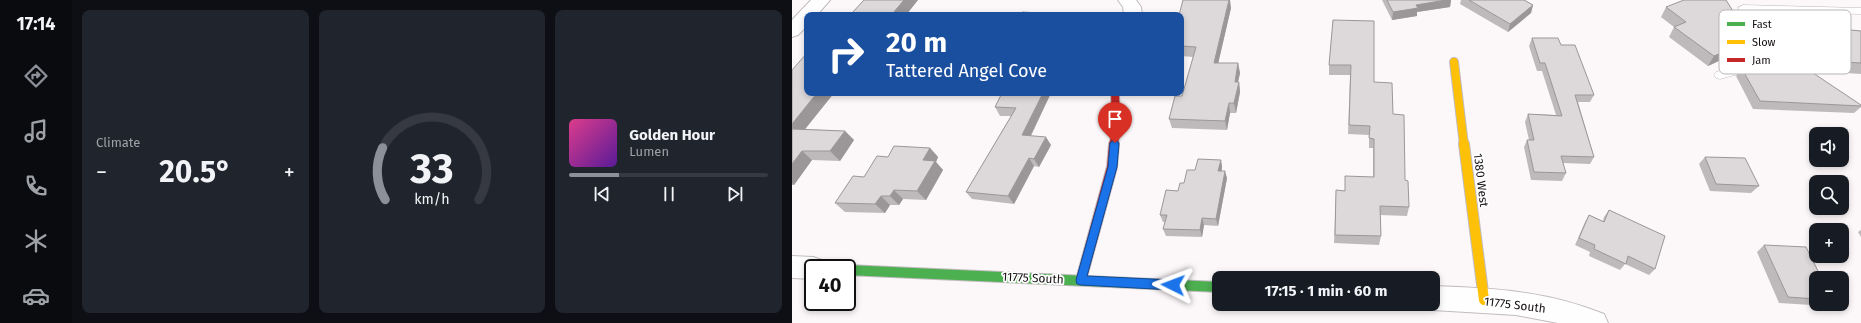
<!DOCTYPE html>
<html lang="en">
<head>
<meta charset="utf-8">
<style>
	:root { --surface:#171b24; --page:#20242c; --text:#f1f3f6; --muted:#9ea1a6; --line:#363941; --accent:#8c9099 }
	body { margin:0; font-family:"Fira Sans",sans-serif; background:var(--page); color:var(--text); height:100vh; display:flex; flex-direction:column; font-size:15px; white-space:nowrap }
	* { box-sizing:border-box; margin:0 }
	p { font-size:13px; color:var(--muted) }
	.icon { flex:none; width:22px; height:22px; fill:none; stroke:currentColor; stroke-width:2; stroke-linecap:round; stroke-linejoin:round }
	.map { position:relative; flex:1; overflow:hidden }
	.side { display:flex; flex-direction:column; gap:10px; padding:10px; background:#0d0f14; width:720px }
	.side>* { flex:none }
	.guide { position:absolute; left:12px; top:12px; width:380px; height:84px; border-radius:8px; box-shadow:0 2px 6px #0003; background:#1a4fa0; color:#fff; overflow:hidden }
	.controls { position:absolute; left:1017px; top:127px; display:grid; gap:8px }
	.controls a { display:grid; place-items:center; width:40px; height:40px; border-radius:8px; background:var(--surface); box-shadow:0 2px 6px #0003; font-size:20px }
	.speed { position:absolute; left:12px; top:259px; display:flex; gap:8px; font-size:20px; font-weight:700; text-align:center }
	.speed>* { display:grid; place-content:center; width:52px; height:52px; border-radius:50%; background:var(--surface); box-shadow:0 2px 6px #0003; line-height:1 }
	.speed .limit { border:2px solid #111; border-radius:6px; background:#fff; color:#111 }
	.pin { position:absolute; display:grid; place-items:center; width:34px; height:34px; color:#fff; margin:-41px -17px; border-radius:50% 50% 50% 0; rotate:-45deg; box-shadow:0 0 4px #0007 }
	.pin .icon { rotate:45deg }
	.me { position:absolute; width:44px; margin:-22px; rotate:273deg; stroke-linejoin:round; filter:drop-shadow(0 0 3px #0008) }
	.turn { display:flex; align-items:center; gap:14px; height:84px; padding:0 16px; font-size:18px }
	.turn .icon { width:52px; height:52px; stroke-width:2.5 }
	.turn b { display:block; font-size:28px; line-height:34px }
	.big { font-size:30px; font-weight:700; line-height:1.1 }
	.side .card { flex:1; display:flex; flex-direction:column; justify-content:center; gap:6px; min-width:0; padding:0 14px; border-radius:8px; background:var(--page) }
	.side .dial { align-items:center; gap:0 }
	.dial svg { height:104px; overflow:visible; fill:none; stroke:var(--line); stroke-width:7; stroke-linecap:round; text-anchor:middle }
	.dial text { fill:var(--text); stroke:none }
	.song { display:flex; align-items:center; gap:12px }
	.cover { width:48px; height:48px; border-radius:6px; background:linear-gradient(135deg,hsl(330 70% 55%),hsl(270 70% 35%)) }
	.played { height:4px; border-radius:2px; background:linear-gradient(90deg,var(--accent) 25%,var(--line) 25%) }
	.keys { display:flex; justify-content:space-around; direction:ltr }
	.heat { display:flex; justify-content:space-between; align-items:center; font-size:22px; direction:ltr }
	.side .tiles { flex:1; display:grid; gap:10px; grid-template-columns:repeat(3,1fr) }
	.trip { position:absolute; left:420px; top:271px; width:228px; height:40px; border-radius:8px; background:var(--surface); box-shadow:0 2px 6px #0003; font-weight:700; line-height:40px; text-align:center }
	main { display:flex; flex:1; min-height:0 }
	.dock { display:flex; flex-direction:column; width:72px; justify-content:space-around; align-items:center; background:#090b0e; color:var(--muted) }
	.dock .icon { width:28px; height:28px }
	.dock .on { color:var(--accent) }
	.dock b { font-size:18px; color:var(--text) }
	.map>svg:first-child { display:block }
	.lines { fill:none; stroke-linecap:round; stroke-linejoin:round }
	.lane-casing { stroke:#c1bcbe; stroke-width:1 }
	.street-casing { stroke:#c1bcbe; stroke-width:2 }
	.fast-casing { stroke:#c1bcbe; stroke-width:12 }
	.slow-far1-casing { stroke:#c1bcbe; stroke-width:10 }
	.slow-casing { stroke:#c1bcbe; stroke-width:12 }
	.jam-far1-casing { stroke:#c1bcbe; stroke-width:10 }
	.jam-casing { stroke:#c1bcbe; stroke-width:12 }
	.lane { fill:#fffefe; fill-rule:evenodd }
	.street { fill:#fffefe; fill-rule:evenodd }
	.fast { stroke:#4caf50; stroke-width:10 }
	.slow-far1 { stroke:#ffc107; stroke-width:8 }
	.slow { stroke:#ffc107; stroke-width:10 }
	.jam-far1 { stroke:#c62828; stroke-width:8 }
	.jam { stroke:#c62828; stroke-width:10 }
	.wall { fill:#bebabb }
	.shaded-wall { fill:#9b9798 }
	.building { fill:#ddd8d9; stroke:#9b9798 }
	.route { fill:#1a73e8; stroke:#114b97 }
	.labels { text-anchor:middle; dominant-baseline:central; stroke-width:3.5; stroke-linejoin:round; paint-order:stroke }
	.street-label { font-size:12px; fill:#161012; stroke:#fff }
	.key { fill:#fff; stroke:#b9b7b8; stroke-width:1 }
	.key-label { font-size:11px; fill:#161012 }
</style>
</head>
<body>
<main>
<nav class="dock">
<b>17:14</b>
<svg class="icon on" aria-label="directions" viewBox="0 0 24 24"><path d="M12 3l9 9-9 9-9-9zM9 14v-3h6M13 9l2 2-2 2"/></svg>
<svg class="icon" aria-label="music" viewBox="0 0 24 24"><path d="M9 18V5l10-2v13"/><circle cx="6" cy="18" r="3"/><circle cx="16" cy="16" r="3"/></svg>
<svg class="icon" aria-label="phone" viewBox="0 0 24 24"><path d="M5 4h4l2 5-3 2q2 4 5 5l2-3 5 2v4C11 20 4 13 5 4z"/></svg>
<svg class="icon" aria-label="climate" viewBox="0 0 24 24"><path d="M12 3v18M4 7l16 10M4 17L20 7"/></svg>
<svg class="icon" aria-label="car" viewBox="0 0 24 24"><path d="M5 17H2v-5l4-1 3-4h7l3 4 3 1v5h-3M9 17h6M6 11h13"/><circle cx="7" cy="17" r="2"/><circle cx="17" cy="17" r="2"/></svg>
</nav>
<section class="side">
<div class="tiles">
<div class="card"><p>Climate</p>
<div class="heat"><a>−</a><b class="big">20.5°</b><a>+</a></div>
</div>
<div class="card dial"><svg viewBox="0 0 100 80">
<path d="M14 69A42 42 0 1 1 86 69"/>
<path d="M14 69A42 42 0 0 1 12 29" stroke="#8c9099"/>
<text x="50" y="56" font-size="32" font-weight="700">33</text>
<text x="50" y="72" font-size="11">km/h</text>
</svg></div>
<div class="card">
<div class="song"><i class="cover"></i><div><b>Golden Hour</b><p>Lumen</p></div></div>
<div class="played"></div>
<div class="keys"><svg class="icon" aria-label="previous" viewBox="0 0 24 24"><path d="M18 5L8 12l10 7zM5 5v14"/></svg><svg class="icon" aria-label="pause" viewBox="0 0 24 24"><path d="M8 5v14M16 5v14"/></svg><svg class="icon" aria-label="next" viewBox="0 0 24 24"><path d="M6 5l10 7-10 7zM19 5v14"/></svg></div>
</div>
</div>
</section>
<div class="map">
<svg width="1069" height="323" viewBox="0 0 1069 323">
	<rect width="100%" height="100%" fill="#fcf7f9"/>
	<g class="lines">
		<defs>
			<path id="lane" d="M951,5L1069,8V14L958,11L976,40L982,52L973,67L928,79L924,78L922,75L924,72L965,61L970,52L966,40L946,8Z"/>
			<path id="street" d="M19,0H38L25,15H15V26L6,35L0,37V20Z
				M326,0H344L349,7L350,15H332L331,7Z
				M0,256L21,257L30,260L34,268H21V279L0,278Z
				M641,286C701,288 756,291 812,314L816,323H766L724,315L641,310L632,307L631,304H641Z"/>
			<path id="fast" d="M55,270L427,287"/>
			<path id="slow-far1" d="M662,62L672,145"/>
			<path id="slow" d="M672,144L692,300"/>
			<path id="jam-far1" d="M322,145L324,121L323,93"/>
			<path id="jam" d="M289,280L320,167L322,144"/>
		</defs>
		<use href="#lane" class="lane-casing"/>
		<use href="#street" class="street-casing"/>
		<use href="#fast" class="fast-casing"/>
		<use href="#slow-far1" class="slow-far1-casing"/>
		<use href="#slow" class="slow-casing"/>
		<use href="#jam-far1" class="jam-far1-casing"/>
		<use href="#jam" class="jam-casing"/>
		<use href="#lane" class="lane"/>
		<use href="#street" class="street"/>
		<use href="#fast" class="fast"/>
		<use href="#slow-far1" class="slow-far1"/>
		<use href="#slow" class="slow"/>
		<use href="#jam-far1" class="jam-far1"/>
		<use href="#jam" class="jam"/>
	</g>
	<path class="wall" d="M72,0H126L114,15H49L60,13Z
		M590,0H659L658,7L625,12V16L600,20Z
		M669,0H732L741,5L739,13L716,32L668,4Z
		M874,7L941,11L938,15L961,45L916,66L877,37L882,27L869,17Z
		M439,8L426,63H446L448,73L446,82H447L448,92L444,113H438L435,130L380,128L377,119L390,96L401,57L389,56V15Z
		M541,20L582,82L601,114L617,207L615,216L588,215L589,236L587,245L542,243L544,190L553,191L581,177V148H577V135L556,134L558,75H537V65Z
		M1028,22L1059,30L1069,31V74L1024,71L1006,42L1014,32H1021L1020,31Z
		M740,38L769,45L802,95L798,102H786L802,157L798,164L771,163L774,173L770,181L739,180L732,147L735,140H737L733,122L736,114L764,115L750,71H745L737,46Z
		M950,69L1069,105V107L1062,113L961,109L944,76Z
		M0,70L42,93L13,129L53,131L62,140L48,161L20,160L2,185H0Z
		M210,93H259L239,136L259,145L247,167L242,166L222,204L180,199L174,192L219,116H208L203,107Z
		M138,148L146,157L144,162L151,170L134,200L111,199L107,205H98L93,213L53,212L43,203L96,157Z
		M913,157L967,186L959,193L918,191L907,164Z
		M429,160L430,167V171L435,178L426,226L412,225L410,237L374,236L371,229L373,222H371L368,215L386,191L403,170Z
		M817,210L863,269L857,275L833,264L828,270L797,256L798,252L783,245L793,222L797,215L811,221L812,217Z
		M1069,230V237L1066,232Z
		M972,245L1027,273L1024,278V304H1039L1036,306L987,303L965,252Z"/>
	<path class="shaded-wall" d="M112,0H126L114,15H102L101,13Z
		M437,0H438L439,8L424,73L422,63Z
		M654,0H659L658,7L625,12V16L600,20L601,12L624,5Z
		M741,5L739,13L716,32L718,24Z
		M969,35L961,45L916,66L922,56Z
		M446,63L448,73L444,91L443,82Z
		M447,82L448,92L444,113L442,103Z
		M25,93H42L6,138L0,132V124Z
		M251,93H259L235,143L230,135Z
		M437,103L438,113L435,130L433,121Z
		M53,131L62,140L48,161L38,151Z
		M254,137L259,145L247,167L242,159Z
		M138,148L146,157L144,162L151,170L134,200L125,191L131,160Z
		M10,151L20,160L2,185L0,183V164Z
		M237,158L242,166L222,204L216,196Z
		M429,160L430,167L428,178L426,171Z
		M433,171L435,178L426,226L424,219Z
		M102,190L111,199L107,205L98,196Z
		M89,196L98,205L93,213L83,204Z
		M410,218L412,225L410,237L408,230Z"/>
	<path class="building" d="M72,0H112L101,13H92L90,15H49L60,13Z
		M391,0H437L422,63H446L443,82H447L442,103H437L433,121L377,119L383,96H390L404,47L389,46V22L390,19H389V15H387Z
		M595,0H654L624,5L626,8L601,12Z
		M677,0H732L741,5L718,24Z
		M892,0H934L941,11L936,13L969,35L922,56L882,27L894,22L874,7Z
		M230,12L262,14L261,15H228Z
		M541,20L582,21V82L600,83L601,114L612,115L613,180L616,181L617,207L588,206L589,236L543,235L544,190L553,191V176L582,177V139L577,138L578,126L557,125L559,65H537Z
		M1028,22L1054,23L1059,30L1069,31V63L1033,61L1014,32L1036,33Z
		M740,38H766L769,45H783L802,95H783L802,157L769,156L774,173L742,172L735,140H742L736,114L770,116L753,63H748Z
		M15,53V93H25L0,124V70Z
		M950,69L1018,71L1069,105V106L968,101Z
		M210,93H251L230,135L254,137L242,159L237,158L216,196L174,192L224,108L203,107Z
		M0,129L53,131L38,151H10L0,164Z
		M102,146L138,148L131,160L143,161L125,191L102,190L98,196H89L83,204L43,203L61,176L72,177L85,156L96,157Z
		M913,157L953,158L967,186L924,184Z
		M406,159L429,160L426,171H433L424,219L410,218L408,230L371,229L375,215H368L374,190L386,191L388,183H392L395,170H403Z
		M817,210L873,236L863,269L836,256L834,264L802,249L803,245L787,238L797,215L812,222Z
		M972,245L1014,247L1027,273H1032L1034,278H1024V299L996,297Z"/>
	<path class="route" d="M323,139L327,143L325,167L295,276L381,280L385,281L386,285L385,288L381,290L289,285L285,284L284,280L316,167L318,143Z"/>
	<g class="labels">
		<g class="street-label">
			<text transform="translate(689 180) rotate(83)">1380 West</text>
			<text transform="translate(241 278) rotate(3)">11775 South</text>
			<text transform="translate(723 305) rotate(7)">11775 South</text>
		</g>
	</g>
	<rect x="927" y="10" width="132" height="64" rx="6" class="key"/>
	<rect x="935" y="22" width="18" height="4" fill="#4caf50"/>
	<rect x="935" y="40" width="18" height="4" fill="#ffc107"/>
	<rect x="935" y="58" width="18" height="4" fill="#c62828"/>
	<g class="key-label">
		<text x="960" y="28">Fast</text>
		<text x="960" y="46">Slow</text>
		<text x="960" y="64">Jam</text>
	</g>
</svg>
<div class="controls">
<a><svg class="icon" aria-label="sound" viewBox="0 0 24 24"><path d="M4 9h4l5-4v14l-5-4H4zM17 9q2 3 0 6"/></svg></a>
<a><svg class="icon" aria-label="search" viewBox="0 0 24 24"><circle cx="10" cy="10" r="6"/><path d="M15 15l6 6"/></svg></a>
<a>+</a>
<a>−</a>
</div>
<div class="speed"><div class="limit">40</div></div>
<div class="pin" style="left:323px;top:143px;background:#d93025"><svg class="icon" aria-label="arrive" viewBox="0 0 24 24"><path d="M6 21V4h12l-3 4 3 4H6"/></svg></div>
<svg class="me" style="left:381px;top:285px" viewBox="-20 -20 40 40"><path d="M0-17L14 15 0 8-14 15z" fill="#1a73e8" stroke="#fff" stroke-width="4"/></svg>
<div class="trip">17:15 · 1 min · 60 m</div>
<div class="guide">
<div class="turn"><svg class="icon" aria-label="right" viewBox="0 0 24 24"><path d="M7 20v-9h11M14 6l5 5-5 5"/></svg><div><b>20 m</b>Tattered Angel Cove</div></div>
</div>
</div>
</main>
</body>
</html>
